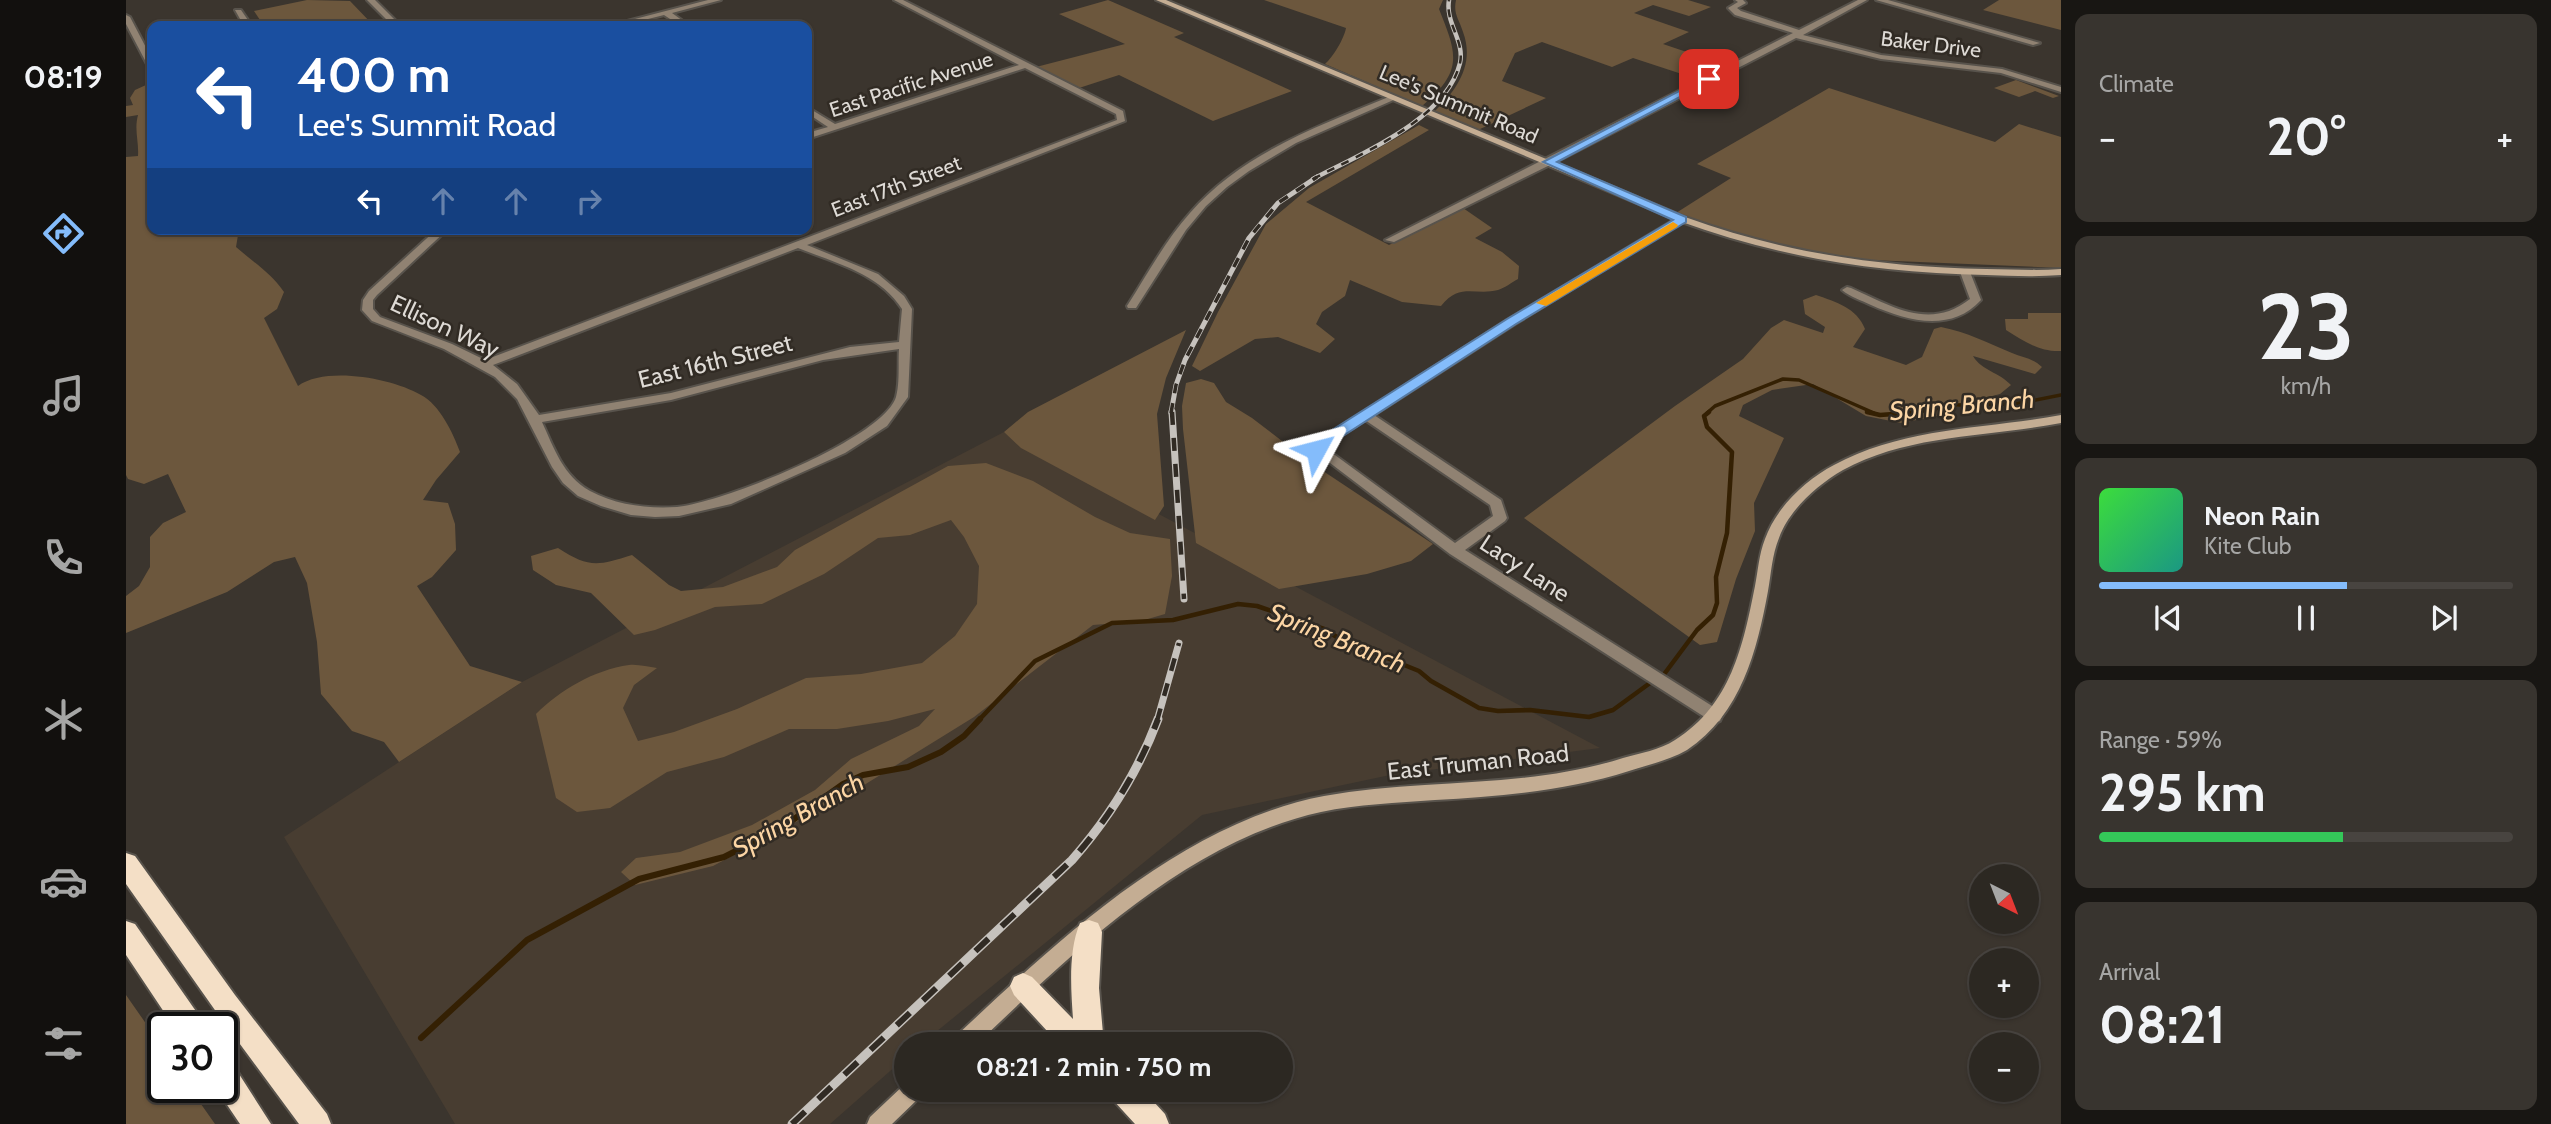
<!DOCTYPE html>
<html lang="en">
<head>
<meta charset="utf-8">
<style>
	:root { --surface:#2c2822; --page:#38342f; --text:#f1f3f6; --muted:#a6a6a5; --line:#484440; --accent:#84bcfb }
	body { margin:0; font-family:Cabin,sans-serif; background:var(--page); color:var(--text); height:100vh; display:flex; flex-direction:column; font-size:26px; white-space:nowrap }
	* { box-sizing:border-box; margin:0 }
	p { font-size:23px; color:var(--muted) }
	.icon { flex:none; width:38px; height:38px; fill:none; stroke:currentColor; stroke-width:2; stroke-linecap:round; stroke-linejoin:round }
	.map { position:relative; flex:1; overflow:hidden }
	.drawer { display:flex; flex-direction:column; gap:14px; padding:14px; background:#181613; width:490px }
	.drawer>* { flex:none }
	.guide { position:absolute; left:21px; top:21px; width:665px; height:214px; border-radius:14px; box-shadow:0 2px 5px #0004,0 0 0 2px var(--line); background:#1a4fa0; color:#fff; overflow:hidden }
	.needle { width:46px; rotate:138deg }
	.controls { position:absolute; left:1843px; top:864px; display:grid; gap:14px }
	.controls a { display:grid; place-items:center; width:70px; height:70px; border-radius:50%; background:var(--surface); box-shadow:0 2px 5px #0004,0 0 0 2px var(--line); font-size:35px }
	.speed { position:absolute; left:21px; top:1012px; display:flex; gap:14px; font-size:35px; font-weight:700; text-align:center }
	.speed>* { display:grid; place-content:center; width:91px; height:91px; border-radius:50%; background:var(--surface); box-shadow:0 2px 5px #0004,0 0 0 2px var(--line); line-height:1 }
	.speed .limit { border:4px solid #111; border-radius:10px; background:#fff; color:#111 }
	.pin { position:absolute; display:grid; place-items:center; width:60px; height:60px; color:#fff; margin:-30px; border-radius:14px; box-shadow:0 4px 10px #0006 }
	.me { position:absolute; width:77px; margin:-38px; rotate:52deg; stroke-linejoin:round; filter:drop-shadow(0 0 5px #0008) }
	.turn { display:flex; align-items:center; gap:24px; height:147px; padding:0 35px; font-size:32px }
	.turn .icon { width:91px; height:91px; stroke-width:2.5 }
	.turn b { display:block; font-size:49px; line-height:60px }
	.lanes { display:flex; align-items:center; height:66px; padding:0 35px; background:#0003; justify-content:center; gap:35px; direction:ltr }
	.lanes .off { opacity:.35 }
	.big { font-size:52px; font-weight:700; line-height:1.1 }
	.drawer .card { flex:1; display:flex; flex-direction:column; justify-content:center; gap:10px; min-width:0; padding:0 24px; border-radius:14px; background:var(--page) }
	.drawer .dial { align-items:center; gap:0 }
	.dial b { font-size:91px; line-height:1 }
	.song { display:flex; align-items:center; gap:21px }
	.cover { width:84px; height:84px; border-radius:10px; background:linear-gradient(135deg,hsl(120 70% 55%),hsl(170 70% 35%)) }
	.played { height:7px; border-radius:4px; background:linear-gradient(90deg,var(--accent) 60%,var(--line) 60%) }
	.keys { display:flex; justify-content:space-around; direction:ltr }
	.heat { display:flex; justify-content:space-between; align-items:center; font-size:38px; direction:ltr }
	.charge { height:10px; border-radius:5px; background:linear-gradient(90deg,#34c759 59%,var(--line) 0) }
	.trip { position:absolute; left:768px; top:1032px; width:399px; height:70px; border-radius:35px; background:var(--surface); box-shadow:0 2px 5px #0004,0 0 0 2px var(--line); font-weight:700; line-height:70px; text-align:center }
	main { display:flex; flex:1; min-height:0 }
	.tab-bar { display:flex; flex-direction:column; width:126px; justify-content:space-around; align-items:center; background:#12100e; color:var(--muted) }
	.tab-bar .icon { width:49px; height:49px }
	.tab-bar .selected { color:var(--accent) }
	.tab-bar b { font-size:32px; color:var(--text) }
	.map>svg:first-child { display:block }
	.built { fill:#483d31 }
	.green { fill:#6c573d }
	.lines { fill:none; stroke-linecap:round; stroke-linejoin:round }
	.stream-far2 { stroke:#342003; stroke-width:3.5 }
	.stream-far1 { stroke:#342003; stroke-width:4.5 }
	.stream { stroke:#342003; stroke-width:6 }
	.minor-casing { stroke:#58534c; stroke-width:4 }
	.secondary-casing { stroke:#58534c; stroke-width:4 }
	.trunk-casing { stroke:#58534c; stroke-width:4 }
	.minor { fill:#908272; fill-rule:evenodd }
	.secondary { fill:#c4ad93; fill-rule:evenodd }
	.trunk { fill:#f4dfc6; fill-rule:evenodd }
	.rail-far3-casing { stroke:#c6c2bd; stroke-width:4.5 }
	.rail-far2-casing { stroke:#c6c2bd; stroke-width:5 }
	.rail-far1-casing { stroke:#c6c2bd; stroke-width:7 }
	.rail-casing { stroke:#c6c2bd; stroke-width:9 }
	.rail-far3 { stroke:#312b24; stroke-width:2.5; stroke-dasharray:8; stroke-linecap:butt }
	.rail-far2 { stroke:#312b24; stroke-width:3.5; stroke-dasharray:10; stroke-linecap:butt }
	.rail-far1 { stroke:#312b24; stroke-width:4.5; stroke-dasharray:13; stroke-linecap:butt }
	.rail { stroke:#312b24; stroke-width:6; stroke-dasharray:18; stroke-linecap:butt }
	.route { fill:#84bcfb; stroke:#567aa3; stroke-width:2 }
	.slow { fill:#f59e0b }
	.labels { text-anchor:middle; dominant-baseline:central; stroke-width:5; stroke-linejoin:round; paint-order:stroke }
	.far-street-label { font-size:21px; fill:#dedad5; stroke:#312b24 }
	.street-label { font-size:24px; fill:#dedad5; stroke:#312b24 }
	.water-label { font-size:26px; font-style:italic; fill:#fcd5a4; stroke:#312b24 }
</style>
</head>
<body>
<main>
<nav class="tab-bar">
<b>08:19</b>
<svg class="icon selected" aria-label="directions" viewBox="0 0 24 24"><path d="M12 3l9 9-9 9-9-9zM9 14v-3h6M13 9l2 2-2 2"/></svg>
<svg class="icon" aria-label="music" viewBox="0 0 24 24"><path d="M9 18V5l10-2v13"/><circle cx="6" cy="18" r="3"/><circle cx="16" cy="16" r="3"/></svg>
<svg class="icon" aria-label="phone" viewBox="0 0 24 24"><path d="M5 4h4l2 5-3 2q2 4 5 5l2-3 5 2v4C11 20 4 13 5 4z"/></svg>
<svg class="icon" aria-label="climate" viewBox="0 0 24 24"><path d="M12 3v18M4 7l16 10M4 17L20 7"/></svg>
<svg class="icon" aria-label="car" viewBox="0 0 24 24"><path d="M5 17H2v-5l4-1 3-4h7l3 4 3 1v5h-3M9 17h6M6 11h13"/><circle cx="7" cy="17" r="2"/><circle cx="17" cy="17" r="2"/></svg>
<svg class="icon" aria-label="filters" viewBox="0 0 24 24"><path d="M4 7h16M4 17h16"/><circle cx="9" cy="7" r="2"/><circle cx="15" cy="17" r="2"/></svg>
</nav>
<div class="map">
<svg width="1935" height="1124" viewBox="0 0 1935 1124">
	<rect width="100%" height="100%" fill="#3b352e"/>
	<path class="built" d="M878,432L1474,748L1264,775L1076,815L794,1045H780V1057L704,1124H329L158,837L396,682Z"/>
	<path class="green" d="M181,0L224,1L248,26H138L128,11Z
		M982,0L1058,33L1048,37L1166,91L1087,121L993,75L953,88L910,67L999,44L933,14Z
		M1138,0H1317L1313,9C1331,54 1338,71 1296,106L1199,64C1207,57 1218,39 1220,28Z
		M1330,0H1562L1585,7L1563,16L1527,5L1508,13L1563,32L1537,44L1599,65L1571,79L1507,58L1486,67L1416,42L1389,53L1376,81L1420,98L1352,130L1309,111C1331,90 1349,64 1337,32C1333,19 1327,14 1330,0Z
		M1873,0H1935V30L1857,10Z
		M1890,80L1933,96L1927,98L1909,91L1893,97L1868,88Z
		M20,85L26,86V229H113L110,247C127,262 145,273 158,292L151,309L138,318L172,386C200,366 265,378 295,395C314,405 327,433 334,452L310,480L297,500L322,503L329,524L330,550L306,577L291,586L344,666L396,682L273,762L258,742L226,731L195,694L191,642L181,583L169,557L148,562L101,592L0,633V596L13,586L24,567V537L37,523L60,512L42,474L18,484L2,479L0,475V157L12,156C13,141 8,130 12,115L0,117V106L7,105L4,98L9,90Z
		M1703,88L1869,142L1893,124L1935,137V268L1721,259L1645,244L1550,213L1605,178L1571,164Z
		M1293,125L1303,130L1180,202L1263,245L1337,208L1366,228L1349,238L1376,252L1393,266L1392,279C1386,282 1379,288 1372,290C1349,296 1334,282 1315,306L1276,302L1224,280L1219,296L1196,312L1190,324L1209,339L1194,353L1152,337L1129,339L1074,371L1066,366L1092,312L1140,224L1183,188Z
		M1690,295C1710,302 1731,308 1739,329L1727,347L1780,365L1796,357L1808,329L1815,327C1841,332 1862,343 1886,353C1897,358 1907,358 1916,367L1909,374L1847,356C1856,371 1873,372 1885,385L1874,394L1839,403L1816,415L1775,423L1740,416L1687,384L1646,390L1617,405L1613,416L1658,438L1628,503L1629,531L1610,579L1591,642L1574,645L1398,518L1549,406L1617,359L1645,328L1658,320L1697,333L1699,327L1679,314L1677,300Z
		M1902,313H1935V351C1913,352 1898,341 1880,330L1879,319H1902Z
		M1060,330L1040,378L1031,414L1038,506L1029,520L895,448L878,432L902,412Z
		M1075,379L1088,383L1100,402L1126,418L1182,461L1307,544L1285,561L1241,574L1153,589L1070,543L1057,429L1056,406L1060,383Z
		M860,463L907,481L969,517L1004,533L1044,539L1046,576L1039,614L1015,621L967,625L848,717L730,790L587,866L509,885L495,872L510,858L554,852L626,825L689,790L725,759L793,726L809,709L762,721L711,729H663L598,757L541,772L484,808L451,812L430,798L410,714C434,690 468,670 503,665C512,664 522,667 531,668L508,685L497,708L512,741L548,732L611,709L680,678L735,674L796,663L829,636L851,604L853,566L838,537L825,520L784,535L752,538L698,574L636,604L589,607L529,630L508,635L465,593L430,585L407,570L405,556L432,548C463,568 471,566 506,555L543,585L555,591L597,587L651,567L669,550L822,466Z
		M0,995L37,1048V1087H63L89,1124H0Z"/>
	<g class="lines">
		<path class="stream-far2" d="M1581,413L1589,406L1657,379L1673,380L1748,413
			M1786,413L1831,405L1889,404L1935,395"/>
		<path class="stream-far1" d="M1741,412L1754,415L1795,412
			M1539,673L1571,630L1587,615L1591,603L1590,577L1601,533L1606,452L1581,427L1578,416L1583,412
			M852,721L909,661L986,623L1047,620L1112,604L1131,606L1198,629L1214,639L1293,671L1305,681L1353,708L1372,711L1404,710L1463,717L1487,710L1524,683"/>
		<path class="stream" d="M295,1038L401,940L513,879L598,857L657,827L717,784L737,775L782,767L815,752L838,736L854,719"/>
		<defs>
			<path id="minor" d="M241,0H249L275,26H267Z
				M582,0H595L546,13L564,26H555L538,15L494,26H482Z
				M768,0H777L997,111L999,121L681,245L752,274L778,296L786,309L782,397L761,426L719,453L605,504L553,516L529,517L505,515L475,506L452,496L437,483L426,467L391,399L369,377L318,349L246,321L236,310L237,300L243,291L311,229H322L251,295L247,300V309L254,317L326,344L359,360L991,120L990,114L899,68L681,139V133L702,127L681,113V107L709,124L893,65ZM672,248C709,263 753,273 776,309L773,342L724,347L545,393L413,415L391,384L367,365ZM773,349C772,363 774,383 770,397C757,439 595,503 551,507C522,509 490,505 464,491C437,476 428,448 416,422L545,400L697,360Z
				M1609,0H1617L1620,3L1611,8L1615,11L1673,30L1732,0H1741L1677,35L1755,55L1876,69L1935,87V92L1875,73L1755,59L1670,38L1426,164L1268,242L1259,240L1667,33L1609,15L1602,8L1612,2Z
				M1750,0H1762L1914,43L1907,45Z
				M109,10H115L126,26H118Z
				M0,15L4,17L26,59V68L22,66L0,24Z
				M1265,96L1272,98L1170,143L1123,171L1101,187L1080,206L1060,230L1010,308H1002L1001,306C1021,275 1039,241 1064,213C1116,153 1193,126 1265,96Z
				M1553,217L1561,219L1389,324L1248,415L1375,500L1381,518L1379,521L1339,550L1594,711L1596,716L1594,721L1588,723L1324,554L1183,447L1381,320ZM1239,420L1364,505L1367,516L1329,543L1198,447Z
				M1839,269L1844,272L1855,300C1825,333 1781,321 1745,305C1735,300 1724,297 1716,290L1721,287L1725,288C1765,306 1804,331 1844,299L1834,272Z"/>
			<path id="secondary" d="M1030,0H1040L1559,217C1659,253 1754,267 1860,269C1885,269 1910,271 1935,269V275C1910,277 1885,276 1860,275C1752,273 1655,258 1553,221Z
				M1935,415V423C1863,437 1783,434 1717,470C1691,485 1663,510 1653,538C1646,555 1645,574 1642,591C1631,651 1615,714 1561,750C1544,760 1522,765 1503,771C1440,791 1375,796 1309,800C1271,803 1232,804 1195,812C1061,841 946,953 850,1045H825L828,1038C930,942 1055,823 1198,796C1297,778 1400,789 1497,758C1514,753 1534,750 1549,740C1605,705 1617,646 1629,586C1632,571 1633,554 1639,539C1650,508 1679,480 1708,465C1777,427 1860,429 1935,415Z
				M780,1083V1090H797L794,1097L766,1124H741L744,1117Z"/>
			<path id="trunk" d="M0,853L9,856L109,995L201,1114L205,1124H173L91,1013L0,884Z
				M963,920L972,923L976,932L973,988L978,1045H934L888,995L884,986L888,977L897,973L906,977L947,1019C945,990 942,951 954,923Z
				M0,921L9,924L74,1017L77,1027H48L0,955Z
				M96,1059L106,1063L145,1124H114L89,1087H96Z
				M983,1090H1017L1039,1114L1043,1124H1009L987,1100Z"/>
		</defs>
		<use href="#minor" class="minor-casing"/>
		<use href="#secondary" class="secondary-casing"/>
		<use href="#trunk" class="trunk-casing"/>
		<use href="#minor" class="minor"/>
		<use href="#secondary" class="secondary"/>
		<use href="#trunk" class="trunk"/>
		<defs>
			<path id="rail-far3" d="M1187,179C1234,154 1320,120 1334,63C1339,41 1319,23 1323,0"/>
			<path id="rail-far2" d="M1045,413L1050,385L1059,360L1123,238L1152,203L1191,177"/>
			<path id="rail-far1" d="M1046,412L1058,599
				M1031,721L1053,643"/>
			<path id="rail" d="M666,1124L946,860C983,818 1012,772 1032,719"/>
		</defs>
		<use href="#rail-far3" class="rail-far3-casing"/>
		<use href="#rail-far2" class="rail-far2-casing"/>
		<use href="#rail-far1" class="rail-far1-casing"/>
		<use href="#rail" class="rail-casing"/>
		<use href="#rail-far3" class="rail-far3"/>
		<use href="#rail-far2" class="rail-far2"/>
		<use href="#rail-far1" class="rail-far1"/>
		<use href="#rail" class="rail"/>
	</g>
	<path class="route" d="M1580,77L1588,79L1431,162L1560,217V222L1390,324L1197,449L1195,453H1185L1182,447L1184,444L1381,319L1547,220L1417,162Z"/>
	<path class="slow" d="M1547,222L1552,225L1551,227L1420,306L1410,303Z"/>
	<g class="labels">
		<g class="far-street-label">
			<text transform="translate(1805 44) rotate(7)">Baker Drive</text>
			<text transform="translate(785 84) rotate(-18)">East Pacific Avenue</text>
			<text transform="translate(1333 104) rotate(23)">Lee's Summit Road</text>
			<text transform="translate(770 186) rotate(-21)">East 17th Street</text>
		</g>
		<g class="street-label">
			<text transform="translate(319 326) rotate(25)">Ellison Way</text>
			<text transform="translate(589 361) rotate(-14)">East 16th Street</text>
			<text transform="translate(1399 568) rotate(33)">Lacy Lane</text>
			<text transform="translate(1352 762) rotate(-6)">East Truman Road</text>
		</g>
		<g class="water-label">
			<text transform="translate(1836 405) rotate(-5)">Spring Branch</text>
			<text transform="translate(1211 638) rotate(22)">Spring Branch</text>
			<text transform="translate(672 815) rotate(-29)">Spring Branch</text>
		</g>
	</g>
</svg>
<div class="controls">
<a><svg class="needle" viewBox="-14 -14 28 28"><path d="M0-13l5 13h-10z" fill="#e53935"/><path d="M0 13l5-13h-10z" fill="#a6a6a5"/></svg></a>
<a>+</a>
<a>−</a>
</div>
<div class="speed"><div class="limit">30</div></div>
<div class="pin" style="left:1583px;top:79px;background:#d93025"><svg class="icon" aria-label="arrive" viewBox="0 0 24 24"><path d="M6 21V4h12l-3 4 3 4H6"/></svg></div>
<svg class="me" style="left:1190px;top:450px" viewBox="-20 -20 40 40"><path d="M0-17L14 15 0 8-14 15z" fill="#84bcfb" stroke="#fff" stroke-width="4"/></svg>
<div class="trip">08:21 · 2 min · 750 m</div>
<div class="guide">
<div class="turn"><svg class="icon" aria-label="left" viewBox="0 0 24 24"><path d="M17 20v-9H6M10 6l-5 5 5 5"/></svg><div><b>400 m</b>Lee's Summit Road</div></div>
<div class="lanes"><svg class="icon" aria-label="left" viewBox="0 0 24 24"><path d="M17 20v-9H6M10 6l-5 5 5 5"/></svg><svg class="icon off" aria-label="ahead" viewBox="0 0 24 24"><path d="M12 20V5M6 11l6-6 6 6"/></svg><svg class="icon off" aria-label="ahead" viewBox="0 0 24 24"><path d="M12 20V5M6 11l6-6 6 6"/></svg><svg class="icon off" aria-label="right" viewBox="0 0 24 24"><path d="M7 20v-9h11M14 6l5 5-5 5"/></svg></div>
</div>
</div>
<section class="drawer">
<div class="card"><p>Climate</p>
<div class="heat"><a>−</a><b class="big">20°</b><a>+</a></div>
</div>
<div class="card dial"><b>23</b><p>km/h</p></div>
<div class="card">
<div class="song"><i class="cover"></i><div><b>Neon Rain</b><p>Kite Club</p></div></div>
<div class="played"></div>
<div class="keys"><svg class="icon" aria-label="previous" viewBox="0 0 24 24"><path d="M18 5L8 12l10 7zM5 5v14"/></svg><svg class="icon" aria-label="pause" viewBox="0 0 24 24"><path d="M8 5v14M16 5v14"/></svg><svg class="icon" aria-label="next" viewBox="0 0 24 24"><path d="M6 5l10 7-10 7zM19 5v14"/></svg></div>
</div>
<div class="card"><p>Range · 59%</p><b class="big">295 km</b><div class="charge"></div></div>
<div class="card"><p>Arrival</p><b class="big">08:21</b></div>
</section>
</main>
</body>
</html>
